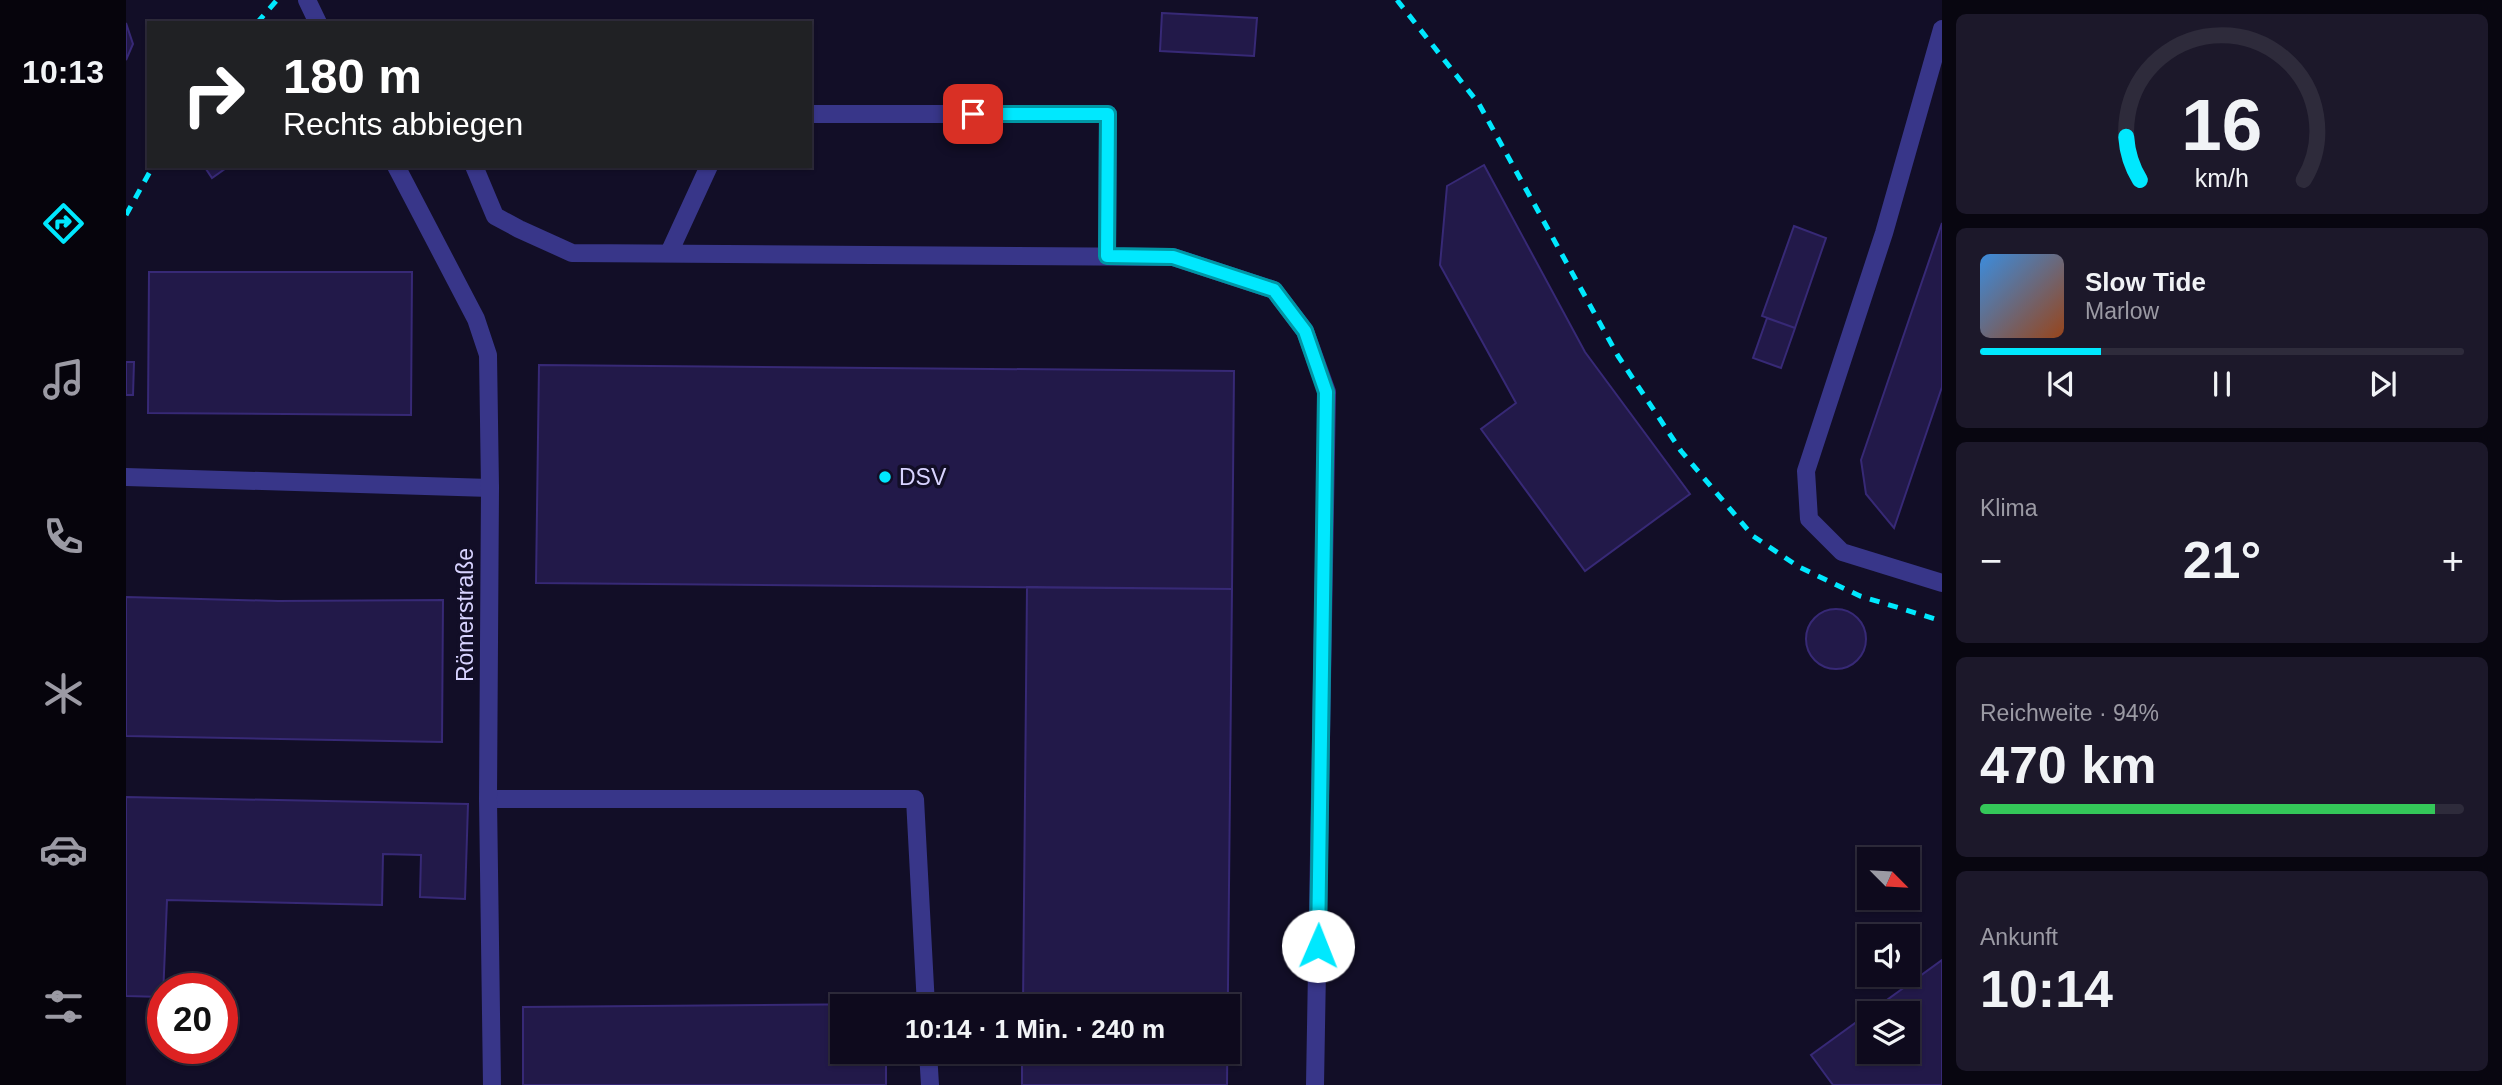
<!DOCTYPE html>
<html lang="de">
<head>
<meta charset="utf-8">
<style>
	:root { --surface:#0e0a1d; --page:#1c182a; --text:#f1f3f6; --muted:#9b9aa4; --line:#2e2b3b; --accent:#00e8fe }
	body { margin:0; font-family:Arial,sans-serif; background:var(--page); color:var(--text); height:100vh; display:flex; flex-direction:column; font-size:26px; white-space:nowrap }
	* { box-sizing:border-box; margin:0 }
	p { font-size:23px; color:var(--muted) }
	.icon { flex:none; width:38px; height:38px; fill:none; stroke:currentColor; stroke-width:2; stroke-linecap:round; stroke-linejoin:round }
	.map { position:relative; flex:1; overflow:hidden }
	.side { display:flex; flex-direction:column; gap:14px; padding:14px; background:#080610; width:560px }
	.side>* { flex:none }
	.top-card { position:absolute; left:21px; top:21px; width:665px; height:147px; border-radius:0px; box-shadow:0 2px 5px #0004,0 0 0 2px var(--line); background:#202124; color:#fff; overflow:hidden }
	.needle { width:46px; rotate:114deg }
	.buttons { position:absolute; left:1731px; top:847px; display:grid; gap:14px }
	.buttons a { display:grid; place-items:center; width:63px; height:63px; border-radius:0px; background:var(--surface); box-shadow:0 2px 5px #0004,0 0 0 2px var(--line); font-size:35px }
	.speed { position:absolute; left:21px; top:973px; display:flex; gap:14px; font-size:35px; font-weight:700; text-align:center }
	.speed>* { display:grid; place-content:center; width:91px; height:91px; border-radius:50%; background:var(--surface); box-shadow:0 2px 5px #0004,0 0 0 2px var(--line); line-height:1 }
	.speed .limit { border:10px solid #d22; background:#fff; color:#111 }
	.pin { position:absolute; display:grid; place-items:center; width:60px; height:60px; color:#fff; margin:-30px; border-radius:14px; box-shadow:0 4px 10px #0006 }
	.me { position:absolute; width:77px; margin:-38px; rotate:1deg; stroke-linejoin:round; filter:drop-shadow(0 0 5px #0008) }
	.turn { display:flex; align-items:center; gap:24px; height:147px; padding:0 21px; font-size:32px }
	.turn .icon { width:91px; height:91px; stroke-width:2.5 }
	.turn b { display:block; font-size:49px; line-height:60px }
	.big { font-size:52px; font-weight:700; line-height:1.1 }
	.side .card { flex:1; display:flex; flex-direction:column; justify-content:center; gap:10px; min-width:0; padding:0 24px; border-radius:10px; background:var(--page) }
	.side .dial { align-items:center; gap:0 }
	.dial svg { height:182px; overflow:visible; fill:none; stroke:var(--line); stroke-width:7; stroke-linecap:round; text-anchor:middle }
	.dial text { fill:var(--text); stroke:none }
	.song { display:flex; align-items:center; gap:21px }
	.cover { width:84px; height:84px; border-radius:10px; background:linear-gradient(135deg,hsl(210 70% 55%),hsl(20 70% 35%)) }
	.played { height:7px; border-radius:4px; background:linear-gradient(90deg,var(--accent) 25%,var(--line) 25%) }
	.keys { display:flex; justify-content:space-around; direction:ltr }
	.heat { display:flex; justify-content:space-between; align-items:center; font-size:38px; direction:ltr }
	.charge { height:10px; border-radius:5px; background:linear-gradient(90deg,#34c759 94%,var(--line) 0) }
	.trip { position:absolute; left:704px; top:994px; width:410px; height:70px; border-radius:0px; background:var(--surface); box-shadow:0 2px 5px #0004,0 0 0 2px var(--line); font-weight:700; line-height:70px; text-align:center }
	main { display:flex; flex:1; min-height:0 }
	.menu { display:flex; flex-direction:column; width:126px; justify-content:space-around; align-items:center; background:#06040c; color:var(--muted) }
	.menu .icon { width:49px; height:49px }
	.menu .on { color:var(--accent) }
	.menu b { font-size:32px; color:var(--text) }
	.map>svg:first-child { display:block }
	.building { fill:#221949; stroke:#372976; stroke-width:2; fill-rule:evenodd }
	.lines { fill:none; stroke-linecap:round; stroke-linejoin:round }
	.service { stroke:#383689; stroke-width:18 }
	.minor { stroke:#383689; stroke-width:18 }
	.rail { stroke:#00e8fe; stroke-width:5; stroke-dasharray:10 9; stroke-linecap:butt }
	.route-casing { stroke:#0097a5; stroke-width:18 }
	.route { stroke:#00e8fe; stroke-width:12 }
	.poi-dot { fill:#00e8fe; stroke:#120e27; stroke-width:2.5 }
	.labels { text-anchor:middle; dominant-baseline:central; stroke-width:7; stroke-linejoin:round; paint-order:stroke }
	.poi-label { font-size:23px; fill:#d8d3ff; stroke:#120e27; text-anchor:start }
	.street-label { font-size:23px; fill:#d8d3ff; stroke:#120e27 }
</style>
</head>
<body>
<main>
<nav class="menu">
<b>10:13</b>
<svg class="icon on" aria-label="directions" viewBox="0 0 24 24"><path d="M12 3l9 9-9 9-9-9zM9 14v-3h6M13 9l2 2-2 2"/></svg>
<svg class="icon" aria-label="music" viewBox="0 0 24 24"><path d="M9 18V5l10-2v13"/><circle cx="6" cy="18" r="3"/><circle cx="16" cy="16" r="3"/></svg>
<svg class="icon" aria-label="phone" viewBox="0 0 24 24"><path d="M5 4h4l2 5-3 2q2 4 5 5l2-3 5 2v4C11 20 4 13 5 4z"/></svg>
<svg class="icon" aria-label="climate" viewBox="0 0 24 24"><path d="M12 3v18M4 7l16 10M4 17L20 7"/></svg>
<svg class="icon" aria-label="car" viewBox="0 0 24 24"><path d="M5 17H2v-5l4-1 3-4h7l3 4 3 1v5h-3M9 17h6M6 11h13"/><circle cx="7" cy="17" r="2"/><circle cx="17" cy="17" r="2"/></svg>
<svg class="icon" aria-label="filters" viewBox="0 0 24 24"><path d="M4 7h16M4 17h16"/><circle cx="9" cy="7" r="2"/><circle cx="15" cy="17" r="2"/></svg>
</nav>
<div class="map">
<svg width="1816" height="1085" viewBox="0 0 1816 1085">
	<rect width="100%" height="100%" fill="#120e27"/>
	<path class="building" d="M1036,13L1131,18L1128,56L1034,51Z
		M0,23L7,44L0,60Z
		M1358,165L1459,352L1564,494L1459,571L1355,429L1390,403L1314,265L1321,186Z
		M78,166H103L86,178Z
		M1816,223V387L1768,528L1740,494L1735,460Z
		M1668,226L1700,238L1669,328L1636,316Z
		M23,272H286L285,415L22,413Z
		M1641,318L1669,328L1655,368L1627,358Z
		M0,362H8L7,395H0Z
		M413,365L1108,371L1106,589L410,583Z
		M901,587L1106,589L1101,1085H896V1052H1101V1006H897Z
		M0,597L152,601L317,600L316,742L0,736Z
		M1680 639a30 30 0 1 1 60 0a30 30 0 1 1-60 0Z
		M0,797L342,804L339,899L294,897L295,855L257,854L256,905L41,900L37,997L0,996Z
		M1816,960V1085H1707L1685,1055ZM1743,1013H1782V1052H1743Z
		M760,1004V1006H716V1052H760V1085H397V1007Z"/>
	<g class="lines">
		<path class="service" d="M1816,29L1758,233L1680,471L1683,519L1716,552L1816,583
			M684,114H982L981,256
			M348,166L369,216L393,229L446,253L1047,257L1148,290L1179,331L1201,392L1189,1085
			M543,253L583,166
			M0,477L364,488
			M362,799H789L800,1006
			M802,1052L804,1085"/>
		<path class="minor" d="M181,0L192,23
			M270,166L350,319L362,355L364,488L362,799L366,1085"/>
		<path class="rail" d="M1271,0L1353,104L1492,356L1555,451L1627,536L1673,567L1734,596L1816,621
			M131,23L151,0
			M0,215L27,166"/>
	</g>
	<g class="lines">
		<defs>
			<path id="route" d="M847,114H982L981,256L1047,257L1148,290L1179,331L1200,392L1192,946"/>
		</defs>
		<use href="#route" class="route-casing"/>
		<use href="#route" class="route"/>
	</g>
	<circle class="poi-dot" cx="759" cy="477" r="7"/>
	<g class="labels">
		<g class="poi-label">
			<text x="773" y="477">DSV</text>
		</g>
		<g class="street-label">
			<text transform="translate(339 615) rotate(-90)">Römerstraße</text>
		</g>
	</g>
</svg>
<div class="buttons">
<a><svg class="needle" viewBox="-14 -14 28 28"><path d="M0-13l5 13h-10z" fill="#e53935"/><path d="M0 13l5-13h-10z" fill="#9b9aa4"/></svg></a>
<a><svg class="icon" aria-label="sound" viewBox="0 0 24 24"><path d="M4 9h4l5-4v14l-5-4H4zM17 9q2 3 0 6"/></svg></a>
<a><svg class="icon" aria-label="layers" viewBox="0 0 24 24"><path d="M12 4l9 5-9 5-9-5zM3 14l9 5 9-5"/></svg></a>
</div>
<div class="speed"><div class="limit">20</div></div>
<div class="pin" style="left:847px;top:114px;background:#d93025"><svg class="icon" aria-label="arrive" viewBox="0 0 24 24"><path d="M6 21V4h12l-3 4 3 4H6"/></svg></div>
<svg class="me" style="left:1192px;top:946px" viewBox="-20 -20 40 40"><circle r="19" fill="#fff"/><path d="M0-13L10 11 0 6-10 11z" fill="#00e8fe"/></svg>
<div class="trip">10:14 · 1 Min. · 240 m</div>
<div class="top-card">
<div class="turn"><svg class="icon" aria-label="right" viewBox="0 0 24 24"><path d="M7 20v-9h11M14 6l5 5-5 5"/></svg><div><b>180 m</b>Rechts abbiegen</div></div>
</div>
</div>
<section class="side">
<div class="card dial"><svg viewBox="0 0 100 80">
<path d="M14 69A42 42 0 1 1 86 69"/>
<path d="M14 69A42 42 0 0 1 8 50" stroke="#00e8fe"/>
<text x="50" y="56" font-size="32" font-weight="700">16</text>
<text x="50" y="72" font-size="11">km/h</text>
</svg></div>
<div class="card">
<div class="song"><i class="cover"></i><div><b>Slow Tide</b><p>Marlow</p></div></div>
<div class="played"></div>
<div class="keys"><svg class="icon" aria-label="previous" viewBox="0 0 24 24"><path d="M18 5L8 12l10 7zM5 5v14"/></svg><svg class="icon" aria-label="pause" viewBox="0 0 24 24"><path d="M8 5v14M16 5v14"/></svg><svg class="icon" aria-label="next" viewBox="0 0 24 24"><path d="M6 5l10 7-10 7zM19 5v14"/></svg></div>
</div>
<div class="card"><p>Klima</p>
<div class="heat"><a>−</a><b class="big">21°</b><a>+</a></div>
</div>
<div class="card"><p>Reichweite · 94%</p><b class="big">470 km</b><div class="charge"></div></div>
<div class="card"><p>Ankunft</p><b class="big">10:14</b></div>
</section>
</main>
</body>
</html>
